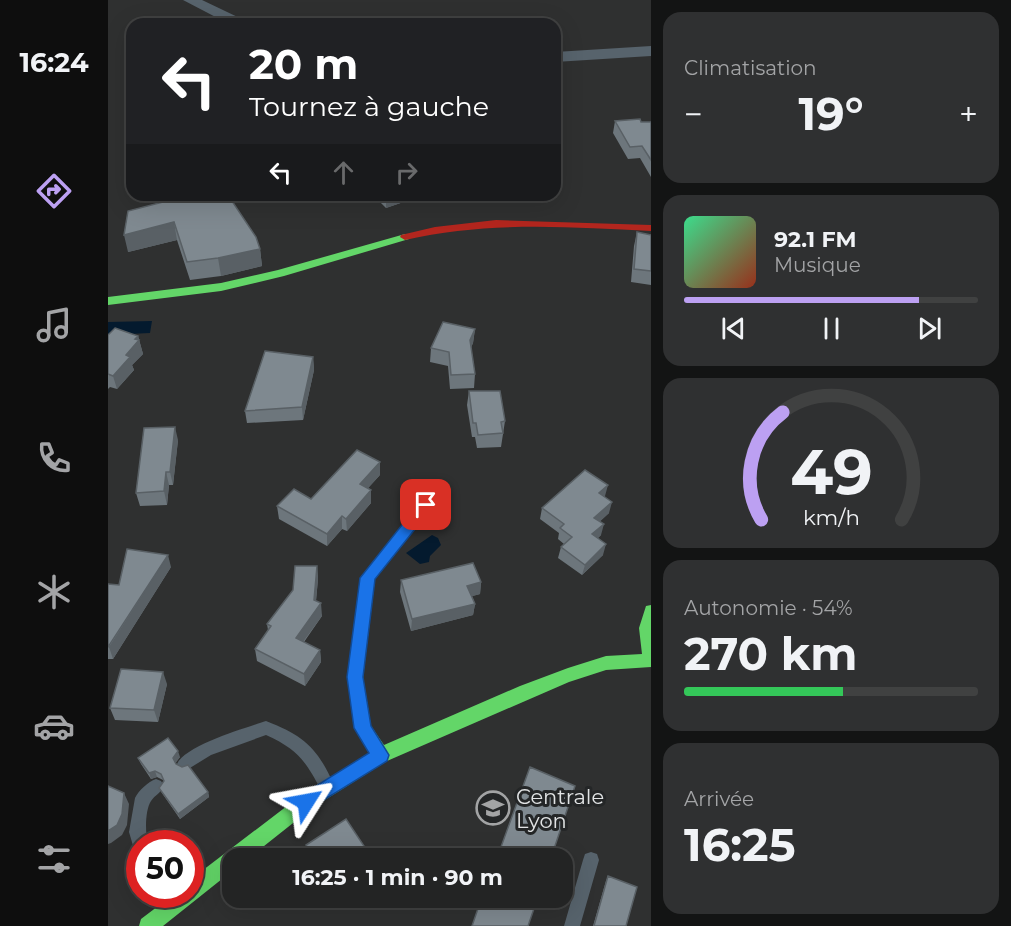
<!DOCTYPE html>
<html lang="fr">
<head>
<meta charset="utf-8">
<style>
	:root { --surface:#232424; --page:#2f3031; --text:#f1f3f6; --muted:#a3a4a6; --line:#404141; --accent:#bca0f2 }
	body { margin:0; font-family:Montserrat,sans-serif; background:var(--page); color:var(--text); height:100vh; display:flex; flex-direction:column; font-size:22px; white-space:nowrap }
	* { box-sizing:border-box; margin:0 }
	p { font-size:20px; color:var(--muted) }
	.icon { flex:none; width:33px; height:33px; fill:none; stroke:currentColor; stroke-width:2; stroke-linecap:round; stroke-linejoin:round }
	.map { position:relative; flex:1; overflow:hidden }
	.details { display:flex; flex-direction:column; gap:12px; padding:12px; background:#131414; width:360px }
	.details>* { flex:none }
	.hud { position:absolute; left:18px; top:18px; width:435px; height:183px; border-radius:18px; box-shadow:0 6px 24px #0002,0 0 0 2px var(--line); background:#202124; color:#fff; overflow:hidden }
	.speed { position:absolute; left:18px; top:830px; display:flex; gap:12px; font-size:30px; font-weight:700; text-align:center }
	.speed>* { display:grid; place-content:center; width:78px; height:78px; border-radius:50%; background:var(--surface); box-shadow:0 6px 24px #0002,0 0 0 2px var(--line); line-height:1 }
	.speed .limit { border:9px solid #d22; background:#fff; color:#111 }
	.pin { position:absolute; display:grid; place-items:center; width:51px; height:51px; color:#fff; margin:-26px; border-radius:12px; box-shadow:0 3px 9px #0006 }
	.me { position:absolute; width:66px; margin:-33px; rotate:56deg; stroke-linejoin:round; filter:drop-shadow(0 0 4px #0008) }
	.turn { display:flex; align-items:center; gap:21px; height:126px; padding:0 24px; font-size:27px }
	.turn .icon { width:78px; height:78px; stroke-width:2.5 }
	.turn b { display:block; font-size:42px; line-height:51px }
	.lanes { display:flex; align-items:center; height:57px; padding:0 24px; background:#0003; justify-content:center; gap:30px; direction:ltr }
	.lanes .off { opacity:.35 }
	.big { font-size:45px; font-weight:700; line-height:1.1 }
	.details .widget { flex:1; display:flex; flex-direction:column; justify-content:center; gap:9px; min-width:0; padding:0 21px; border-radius:18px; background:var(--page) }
	.details .dial { align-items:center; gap:0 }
	.dial svg { height:156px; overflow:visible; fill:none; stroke:var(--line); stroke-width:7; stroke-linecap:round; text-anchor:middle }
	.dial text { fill:var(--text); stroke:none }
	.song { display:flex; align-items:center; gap:18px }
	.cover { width:72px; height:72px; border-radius:9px; background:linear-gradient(135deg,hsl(150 70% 55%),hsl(10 70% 35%)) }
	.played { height:6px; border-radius:3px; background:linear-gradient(90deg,var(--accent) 80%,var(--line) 80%) }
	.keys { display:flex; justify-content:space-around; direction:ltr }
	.heat { display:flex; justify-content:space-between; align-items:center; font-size:33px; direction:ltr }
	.charge { height:9px; border-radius:4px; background:linear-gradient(90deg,#34c759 54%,var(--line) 0) }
	.trip { position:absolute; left:114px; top:848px; width:351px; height:60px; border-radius:18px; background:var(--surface); box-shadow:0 6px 24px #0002,0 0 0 2px var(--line); font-weight:700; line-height:60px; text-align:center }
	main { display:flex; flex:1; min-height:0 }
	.dock { display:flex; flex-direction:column; width:108px; justify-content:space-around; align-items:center; background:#0e0e0e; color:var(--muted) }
	.dock .icon { width:42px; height:42px }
	.dock .selected { color:var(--accent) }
	.dock b { font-size:27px; color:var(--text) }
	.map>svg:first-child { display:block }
	.water { fill:#041a2e }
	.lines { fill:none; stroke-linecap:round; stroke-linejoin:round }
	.lane { fill:#57636c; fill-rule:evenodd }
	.street { fill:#57636c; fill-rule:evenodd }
	.fast { fill:#63d668; fill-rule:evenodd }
	.jam { fill:#b3261e; fill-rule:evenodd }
	.wall { fill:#6d767c }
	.shaded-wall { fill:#596065 }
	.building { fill:#7f8990; stroke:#596065; stroke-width:1.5 }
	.route { fill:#1a73e8; stroke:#114b97; stroke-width:1.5 }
	.labels { text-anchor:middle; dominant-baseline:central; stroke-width:6; stroke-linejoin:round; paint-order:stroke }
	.near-poi-label { font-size:21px; fill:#e1e3e4; stroke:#242627; text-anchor:start }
</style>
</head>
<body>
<main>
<nav class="dock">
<b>16:24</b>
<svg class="icon selected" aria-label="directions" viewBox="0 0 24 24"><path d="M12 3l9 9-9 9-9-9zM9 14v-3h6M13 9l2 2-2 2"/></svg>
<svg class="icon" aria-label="music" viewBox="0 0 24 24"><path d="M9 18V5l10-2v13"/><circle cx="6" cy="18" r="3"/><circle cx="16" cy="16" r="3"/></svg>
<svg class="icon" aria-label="phone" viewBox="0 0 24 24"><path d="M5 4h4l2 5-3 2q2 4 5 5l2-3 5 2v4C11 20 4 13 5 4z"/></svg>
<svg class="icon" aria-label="climate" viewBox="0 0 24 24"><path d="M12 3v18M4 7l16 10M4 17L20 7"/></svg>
<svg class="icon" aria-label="car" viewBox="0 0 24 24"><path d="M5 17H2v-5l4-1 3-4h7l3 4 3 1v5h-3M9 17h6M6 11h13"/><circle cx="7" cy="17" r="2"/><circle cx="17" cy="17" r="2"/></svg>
<svg class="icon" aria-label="filters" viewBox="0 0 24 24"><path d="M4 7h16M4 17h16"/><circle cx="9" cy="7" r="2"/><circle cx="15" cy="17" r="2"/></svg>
</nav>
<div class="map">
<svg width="543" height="926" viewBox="0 0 543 926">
	<rect width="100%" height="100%" fill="#2f3030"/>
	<path class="water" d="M44,321L42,333L0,335V322Z
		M324,535L330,538L333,545L322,556L321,562L312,564L298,553Z"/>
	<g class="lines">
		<path class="lane" d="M158,721C196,736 209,747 226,785L223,790L218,792L213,790C197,760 189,749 158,735L103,755L77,771L72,769L69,764C78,745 138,728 158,721Z
			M48,779L53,781L56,786C53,793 47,795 43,801C37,810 37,833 40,843H32V851L26,849L21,832L27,798C31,790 40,782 48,779Z
			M483,852L489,854L491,860L472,926H456L475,860L477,854Z"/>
		<path class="street" d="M75,0H94L138,21L141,24H121Z
			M543,46V56L447,62V52Z"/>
		<path class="fast" d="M297,234L302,237L301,239L176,276L113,291L0,305V297L113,283L170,270Z
			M318,500L323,501L325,505L323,509L267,579L255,677L263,726L276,745L412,686L460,668L498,656L534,654L531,628L538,606L543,605V667L498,670L461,682L279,761L204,808L141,858H124V871L55,926H31L33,919L66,894H82V880L192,796L262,753L247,728L239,677L253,577L313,501Z"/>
		<path class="jam" d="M388,220L543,225V231C460,227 379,221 297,240L292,237L293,235L327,227Z"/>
	</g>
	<path class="wall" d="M507,121L533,122H543V177L532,158L520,159L505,133Z
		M265,195H310V197L278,208Z
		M20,211L152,249L154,266L113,276L82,280L69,240L20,252Z
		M529,232L543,235V285L523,282L526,246Z
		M367,329L365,343L363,347L367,374L366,388L342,389L340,366L322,362L323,348Z
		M0,335L30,336L35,354L24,365L26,370L9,389L2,387L0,389Z
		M205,357L206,370L195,420L139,423L137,411Z
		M361,391L397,421L393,447L369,448L367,437H364L359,405Z
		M70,440L65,485H61L59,505L32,506L28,493Z
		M272,475L260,488L263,490V503L239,531L234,529L219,546L171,519L169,506L203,499Z
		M497,496L496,497L501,513L492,521L493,535L490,538L495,555L474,575L450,558L453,547L456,544L450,539L451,533L432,519L434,508Z
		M209,566L210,579L208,601L214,616L196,642L212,650L213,662L197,686L149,661L147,649L160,630L159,624Z
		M63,567L5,659H0V584L11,585Z
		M293,580L373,582L372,594L364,596L367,604L365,615L303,631L292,592Z
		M59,684L50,722L7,720L2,708Z
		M72,757L67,763L68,764L100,792L101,797L72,819L54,793L51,788L56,782L55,780L49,777L43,779L33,764L30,758Z
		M198,845L257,856L254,858H201L200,856Z
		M500,876L518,926H485L498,881Z"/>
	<path class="shaded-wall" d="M278,195H310V197L278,208Z
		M66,222L69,240L20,252L16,235Z
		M152,249L154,266L113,276L110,258Z
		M367,329L365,343L361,353L362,340Z
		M30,336L35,354L24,365L26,370L9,389L5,376L27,339Z
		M205,357L206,370L195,420L194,407Z
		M67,427L70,440L65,485L62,472Z
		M272,462V475L252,497V484Z
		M58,472L61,485L59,505L56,491Z
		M500,485L497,496L488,504L491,493Z
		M263,490V503L239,531L238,519Z
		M504,502L501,513L484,529L486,518Z
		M234,516V529L219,546V534Z
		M496,524L493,535L481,545L484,534Z
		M498,544L495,555L474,575L477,565Z
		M60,555L63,567L5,659L1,647Z
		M209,566L210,579L207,611L213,603L214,616L189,650L188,638L206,600Z
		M373,582L372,594L358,598L359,586Z
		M367,604L365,615L303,631L304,619Z
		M212,650L213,662L197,686L196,674Z
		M55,672L59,684L50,722L46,710Z
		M70,751L72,757L67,764L65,758Z
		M47,771L49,777L43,779L41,773Z
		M100,792L101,797L72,819L70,814Z
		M16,793L21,804L19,825L14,835L3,843L0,844V831Z
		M256,846L257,856L254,858H239Z"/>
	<path class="building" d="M532,119L533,122H543V160L534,146L522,147L507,121Z
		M82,195H120L148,237L152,249L110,258L79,262L66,222L16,235L20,211Z
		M529,232L543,235V271L526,269Z
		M335,322L367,329L362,340L367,374L343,375L341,352L323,348Z
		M7,328L30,336L27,339L31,340L18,355L22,357L5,376L0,374V335Z
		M157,351L205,357L194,407L137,411Z
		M361,391H392L397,421L393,422L395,433L370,435L368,423H365Z
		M67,427L62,472H58L56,491L28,493L36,428Z
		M249,450L272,462L252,484L263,490L238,519L234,516L219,534L169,506L186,489L203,499Z
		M477,470L500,485L491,493L504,502L486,518L496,524L484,534L498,544L477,565L453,547L464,537L452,528L456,524L434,508Z
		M19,549L60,555L0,647V584L11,585Z
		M365,563L373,582L359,586L367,604L304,619L293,580Z
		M187,566H209L206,600L213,603L188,638L212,650L196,674L147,649L163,626L159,624L185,590Z
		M13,669L55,672L46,710L2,708Z
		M60,738L70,751L65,758L68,764L74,767L80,765L100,792L70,814L51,788L56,781L53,774L47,771L41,773L30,758Z
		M422,767L467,786L443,858H389Z
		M0,786L16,793L14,814L9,825L0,831Z
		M238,819L256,846L239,858H207L198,845Z
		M500,876L529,887L518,926H486Z
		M374,897H430L420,926H364Z"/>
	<path class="route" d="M318,499L323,501L325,505L323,509L267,579L255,677L263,726L281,755L279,761L198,811L192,809L189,802L192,796L261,753L246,728L239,677L252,578L313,501Z"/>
	<defs>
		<symbol id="university-ring" viewBox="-11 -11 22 22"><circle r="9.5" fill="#242627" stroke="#a3a4a5" stroke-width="1.5"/><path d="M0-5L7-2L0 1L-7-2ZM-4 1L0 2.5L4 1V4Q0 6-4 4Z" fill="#a3a4a5"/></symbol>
	</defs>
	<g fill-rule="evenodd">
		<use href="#university-ring" x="366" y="789" width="38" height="38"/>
	</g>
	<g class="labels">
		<g class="near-poi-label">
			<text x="408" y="796">Centrale<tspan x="408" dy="24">Lyon</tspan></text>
		</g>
	</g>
</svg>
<div class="speed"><div class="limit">50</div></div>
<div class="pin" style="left:318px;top:505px;background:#d93025"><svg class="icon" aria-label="arrive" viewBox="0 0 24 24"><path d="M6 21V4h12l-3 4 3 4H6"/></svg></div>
<svg class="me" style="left:198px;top:802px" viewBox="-20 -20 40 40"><path d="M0-17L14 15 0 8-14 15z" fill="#1a73e8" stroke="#fff" stroke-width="4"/></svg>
<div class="trip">16:25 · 1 min · 90 m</div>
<div class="hud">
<div class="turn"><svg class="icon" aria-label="left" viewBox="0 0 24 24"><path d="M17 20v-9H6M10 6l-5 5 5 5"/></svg><div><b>20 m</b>Tournez à gauche</div></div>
<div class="lanes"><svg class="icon" aria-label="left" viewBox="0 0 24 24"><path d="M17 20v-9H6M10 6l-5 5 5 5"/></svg><svg class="icon off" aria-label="ahead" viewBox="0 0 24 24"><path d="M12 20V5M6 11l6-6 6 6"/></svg><svg class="icon off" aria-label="right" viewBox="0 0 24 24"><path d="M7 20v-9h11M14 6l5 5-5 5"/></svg></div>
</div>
</div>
<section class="details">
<div class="widget"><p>Climatisation</p>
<div class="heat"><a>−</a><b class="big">19°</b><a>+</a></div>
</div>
<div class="widget">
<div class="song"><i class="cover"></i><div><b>92.1 FM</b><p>Musique</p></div></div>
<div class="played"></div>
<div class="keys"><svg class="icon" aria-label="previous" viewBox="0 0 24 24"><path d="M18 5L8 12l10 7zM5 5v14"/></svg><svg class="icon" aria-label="pause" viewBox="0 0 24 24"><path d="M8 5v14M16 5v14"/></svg><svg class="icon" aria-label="next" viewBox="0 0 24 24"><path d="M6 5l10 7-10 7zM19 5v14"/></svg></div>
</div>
<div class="widget dial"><svg viewBox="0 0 100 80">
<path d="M14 69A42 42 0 1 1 86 69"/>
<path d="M14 69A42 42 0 0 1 25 14" stroke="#bca0f2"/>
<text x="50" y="56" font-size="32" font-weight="700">49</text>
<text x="50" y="72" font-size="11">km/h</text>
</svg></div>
<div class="widget"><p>Autonomie · 54%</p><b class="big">270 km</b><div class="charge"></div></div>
<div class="widget"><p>Arrivée</p><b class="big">16:25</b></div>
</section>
</main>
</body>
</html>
